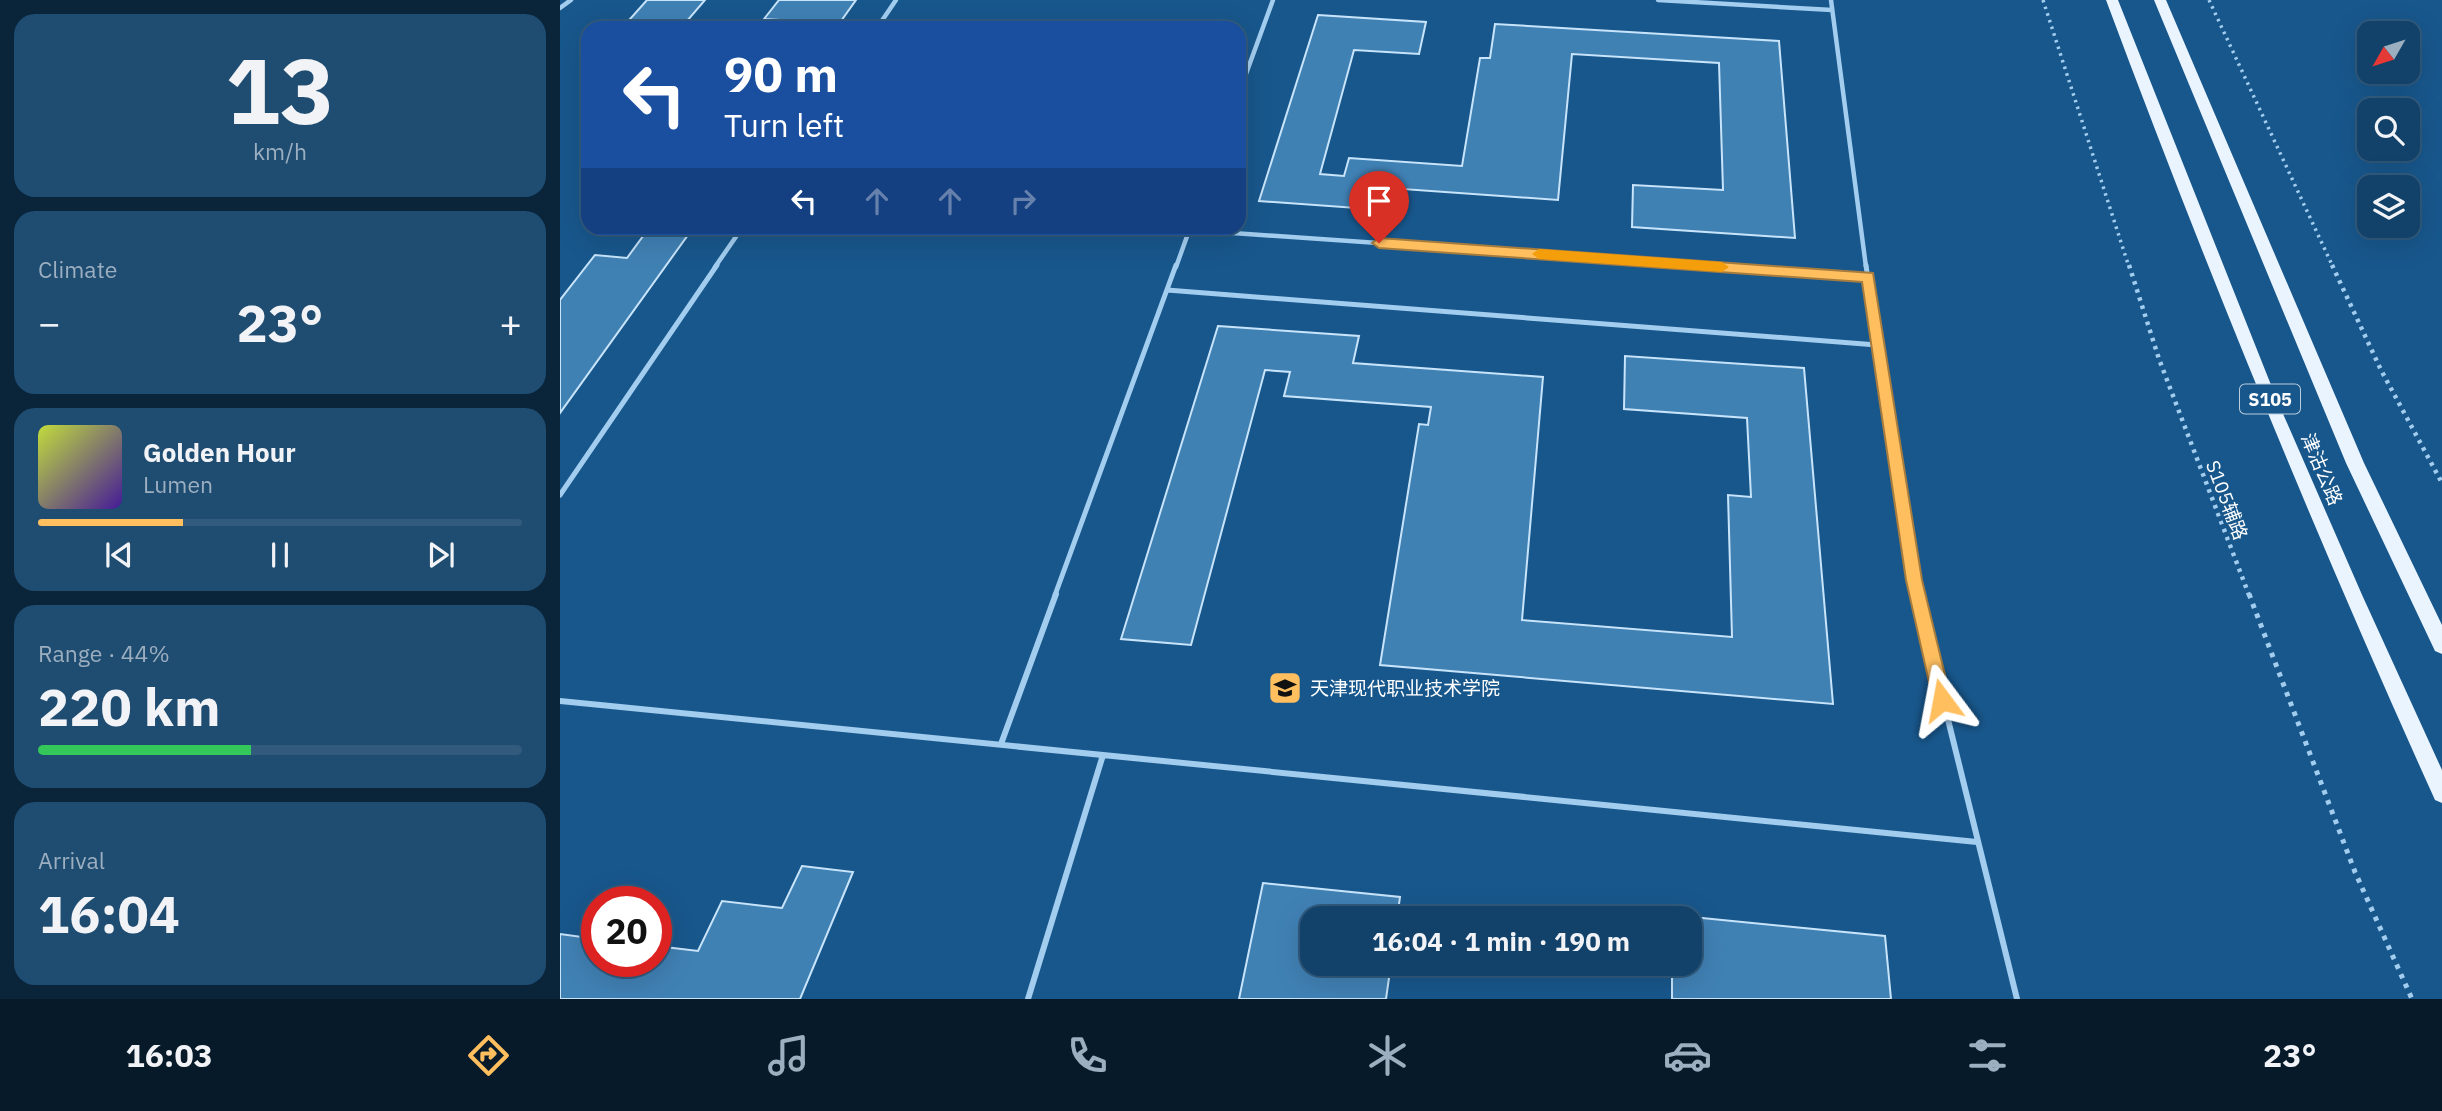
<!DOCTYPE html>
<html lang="en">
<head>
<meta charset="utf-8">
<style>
	:root { --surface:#124169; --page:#1f4c71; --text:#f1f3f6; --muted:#9cafc0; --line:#315a7d; --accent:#ffbf5f }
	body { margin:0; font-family:"IBM Plex Sans","Noto Sans SC",sans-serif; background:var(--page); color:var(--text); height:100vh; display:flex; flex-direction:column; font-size:26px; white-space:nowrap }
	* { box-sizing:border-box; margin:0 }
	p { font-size:23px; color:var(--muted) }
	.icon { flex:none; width:38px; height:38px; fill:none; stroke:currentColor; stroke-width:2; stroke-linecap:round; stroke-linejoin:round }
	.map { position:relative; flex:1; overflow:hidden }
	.side { display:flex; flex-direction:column; gap:14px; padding:14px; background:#0a243a; width:560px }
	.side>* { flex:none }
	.hud { position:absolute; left:21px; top:21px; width:665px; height:214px; border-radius:21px; box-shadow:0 7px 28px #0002,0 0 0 2px var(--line); background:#1a4fa0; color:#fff; overflow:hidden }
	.needle { width:46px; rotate:231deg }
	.buttons { position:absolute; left:1797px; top:21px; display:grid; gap:14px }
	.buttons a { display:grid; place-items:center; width:63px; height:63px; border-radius:14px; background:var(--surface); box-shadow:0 7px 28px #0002,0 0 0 2px var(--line); font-size:35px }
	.speed { position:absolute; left:21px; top:886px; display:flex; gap:14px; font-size:35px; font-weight:700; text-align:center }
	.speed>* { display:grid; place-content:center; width:91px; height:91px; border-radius:50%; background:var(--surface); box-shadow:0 7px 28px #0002,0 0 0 2px var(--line); line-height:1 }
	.speed .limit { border:10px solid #d22; background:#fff; color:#111 }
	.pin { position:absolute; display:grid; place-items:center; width:60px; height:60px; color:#fff; margin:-72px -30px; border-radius:50% 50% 50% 0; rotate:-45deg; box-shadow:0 0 7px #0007 }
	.pin .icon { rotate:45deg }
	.me { position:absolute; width:77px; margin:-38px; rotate:347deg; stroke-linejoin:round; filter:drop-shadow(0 0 5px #0008) }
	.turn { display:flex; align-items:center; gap:24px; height:147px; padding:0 28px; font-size:32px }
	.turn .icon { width:91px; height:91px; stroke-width:2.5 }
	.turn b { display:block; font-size:49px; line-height:60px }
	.lanes { display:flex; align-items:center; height:66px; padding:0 28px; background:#0003; justify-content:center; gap:35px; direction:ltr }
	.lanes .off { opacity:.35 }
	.big { font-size:52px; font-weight:700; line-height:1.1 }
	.side .tile { flex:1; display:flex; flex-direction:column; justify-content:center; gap:10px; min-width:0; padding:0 24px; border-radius:21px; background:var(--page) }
	.side .dial { align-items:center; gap:0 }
	.dial b { font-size:91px; line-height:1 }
	.song { display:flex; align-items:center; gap:21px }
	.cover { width:84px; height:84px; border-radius:10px; background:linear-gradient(135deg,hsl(70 70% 55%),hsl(260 70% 35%)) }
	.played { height:7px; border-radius:4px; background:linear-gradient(90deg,var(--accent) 30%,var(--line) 30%) }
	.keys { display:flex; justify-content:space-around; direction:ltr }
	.heat { display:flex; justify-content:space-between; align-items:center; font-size:38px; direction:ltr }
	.charge { height:10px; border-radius:5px; background:linear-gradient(90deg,#34c759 44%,var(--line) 0) }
	.trip { position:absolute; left:740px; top:906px; width:402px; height:70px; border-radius:21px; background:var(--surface); box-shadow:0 7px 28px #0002,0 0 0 2px var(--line); font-weight:700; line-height:70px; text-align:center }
	.tabs { display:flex; height:112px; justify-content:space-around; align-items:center; background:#071a2a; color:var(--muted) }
	.tabs .icon { width:49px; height:49px }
	.tabs .current { color:var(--accent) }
	.tabs b { font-size:32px; color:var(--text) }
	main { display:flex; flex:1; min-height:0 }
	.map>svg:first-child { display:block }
	.building { fill:#4081b4; stroke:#c8e4fa; stroke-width:2 }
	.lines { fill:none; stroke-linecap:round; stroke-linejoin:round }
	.path-far2 { stroke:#a2cdef; stroke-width:3.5; stroke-dasharray:2.5 4.5; stroke-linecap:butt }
	.path-far1 { stroke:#a2cdef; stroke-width:4.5; stroke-dasharray:3.5 5; stroke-linecap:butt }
	.path { stroke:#a2cdef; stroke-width:5; stroke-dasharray:4.5 6; stroke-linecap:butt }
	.service-far2 { stroke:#a2cdef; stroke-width:4.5 }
	.service-far1 { stroke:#a2cdef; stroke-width:5 }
	.service { stroke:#a2cdef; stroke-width:6 }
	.primary { fill:#e9f4ff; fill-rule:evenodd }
	.route { fill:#ffbf5f; stroke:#a67c3e; stroke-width:2 }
	.slow { fill:#f59e0b }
	.labels { text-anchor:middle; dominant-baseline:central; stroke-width:6; stroke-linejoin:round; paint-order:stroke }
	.shield { fill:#18578c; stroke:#bacddc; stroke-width:2 }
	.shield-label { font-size:18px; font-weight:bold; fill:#fff }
	.street-label { font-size:19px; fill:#fff; stroke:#18578c }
	.poi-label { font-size:19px; fill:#fff; stroke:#18578c; text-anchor:start }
</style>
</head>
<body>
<main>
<section class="side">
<div class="tile dial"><b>13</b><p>km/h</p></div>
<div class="tile"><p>Climate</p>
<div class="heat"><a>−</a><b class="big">23°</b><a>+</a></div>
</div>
<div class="tile">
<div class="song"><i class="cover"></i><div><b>Golden Hour</b><p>Lumen</p></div></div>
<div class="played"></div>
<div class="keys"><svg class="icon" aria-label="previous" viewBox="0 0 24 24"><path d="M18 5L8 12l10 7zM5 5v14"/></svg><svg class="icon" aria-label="pause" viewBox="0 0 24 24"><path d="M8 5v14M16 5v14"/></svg><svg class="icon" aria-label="next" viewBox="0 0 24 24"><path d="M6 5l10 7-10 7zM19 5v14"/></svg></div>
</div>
<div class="tile"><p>Range · 44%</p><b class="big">220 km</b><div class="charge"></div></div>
<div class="tile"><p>Arrival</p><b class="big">16:04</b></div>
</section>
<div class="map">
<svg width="1882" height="999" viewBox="0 0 1882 999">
	<rect width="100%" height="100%" fill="#18578c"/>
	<path class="building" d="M87,0H145L121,28H62Z
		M219,0H296L276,28H231L236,21L204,19Z
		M758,15L866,22L859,54L794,50L760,174L784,176L789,158L902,166L920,58H930L935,24L1219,41L1235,238L1072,227L1073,185L1163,190L1159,63L1012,54L998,200L829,188L824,210L699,201Z
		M89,228H133L0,413V300L35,255L67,258Z
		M658,326L799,336L793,363L983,377L962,620L1172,637L1168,495L1191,497L1187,418L1064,409L1065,356L1244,368L1273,704L820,665L859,424L868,425L871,407L724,396L730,372L705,370L631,645L561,639Z
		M242,866L293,872L240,999H0V934L37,939V961H96V946L138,951L162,901L222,908Z
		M703,883L840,897L837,919H752V964H831L826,999H679Z
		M1112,915L1325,936L1331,999H1112V964H1130V919H1112Z"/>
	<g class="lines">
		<path class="path-far2" d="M1483,0L1569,267
			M1649,0L1773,267"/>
		<path class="path-far1" d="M1569,265L1599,359L1689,595
			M1772,265L1821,370L1882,483"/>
		<path class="path" d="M1689,594L1795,872L1852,999"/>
		<path class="service-far2" d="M1098,0L1272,10
			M1271,0L1306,267
			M0,8L11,0
			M317,28L336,0
			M679,93L713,0
			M629,230L1165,267
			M155,267L182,228
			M616,267L630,228"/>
		<path class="service-far1" d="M1140,265L1308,277
			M1306,265L1319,365L1358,595
			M607,290L1317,345
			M0,495L157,265
			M495,595L616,265"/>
		<path class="service" d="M1357,594L1457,999
			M0,701L1417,842
			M441,744L496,594
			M468,999L543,755"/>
		<path class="primary" d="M1546,0H1558L1717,400L1803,597L1882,770V803L1875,800C1756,537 1647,271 1546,0Z
			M1594,0H1606L1804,463L1882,625V654L1875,651L1786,463Z"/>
	</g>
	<path class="route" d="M819,238L1313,273L1362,580L1391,700L1389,706L1382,709L1376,706L1373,700L1346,580L1302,282L819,248L812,243Z"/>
	<path class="slow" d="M979,249L1162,262L1169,267L1162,272L979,259L972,254Z"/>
	<defs>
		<symbol id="university-square" viewBox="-11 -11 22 22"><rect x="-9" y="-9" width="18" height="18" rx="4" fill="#ffbf5f" stroke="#18578c"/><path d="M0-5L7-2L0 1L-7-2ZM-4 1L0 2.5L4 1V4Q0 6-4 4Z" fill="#111"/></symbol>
	</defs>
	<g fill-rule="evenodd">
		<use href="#university-square" x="706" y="669" width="38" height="38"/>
	</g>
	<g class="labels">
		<rect class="shield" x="1680" y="384.5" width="60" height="29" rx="5"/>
		<g class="shield-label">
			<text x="1710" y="399">S105</text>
		</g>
		<g class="street-label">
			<text transform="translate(1762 469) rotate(67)">津沽公路</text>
			<text transform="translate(1667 500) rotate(69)">S105辅路</text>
		</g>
		<g class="poi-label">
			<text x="750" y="688">天津现代职业技术学院</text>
		</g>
	</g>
</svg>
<div class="buttons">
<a><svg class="needle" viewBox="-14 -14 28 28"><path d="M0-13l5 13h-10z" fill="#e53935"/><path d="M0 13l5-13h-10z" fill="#9cafc0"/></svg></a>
<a><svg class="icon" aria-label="search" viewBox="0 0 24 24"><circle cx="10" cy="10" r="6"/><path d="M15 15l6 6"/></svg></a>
<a><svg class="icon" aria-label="layers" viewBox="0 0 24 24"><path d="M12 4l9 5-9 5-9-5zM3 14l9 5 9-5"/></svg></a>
</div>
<div class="speed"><div class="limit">20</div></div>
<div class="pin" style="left:819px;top:243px;background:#d93025"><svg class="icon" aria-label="arrive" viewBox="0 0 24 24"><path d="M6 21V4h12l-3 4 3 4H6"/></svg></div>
<svg class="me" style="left:1382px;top:700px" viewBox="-20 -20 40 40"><path d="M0-17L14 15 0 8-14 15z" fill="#ffbf5f" stroke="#fff" stroke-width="4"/></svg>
<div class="trip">16:04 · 1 min · 190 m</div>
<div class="hud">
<div class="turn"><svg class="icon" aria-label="left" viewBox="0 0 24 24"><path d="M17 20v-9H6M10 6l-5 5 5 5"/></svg><div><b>90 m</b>Turn left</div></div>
<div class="lanes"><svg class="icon" aria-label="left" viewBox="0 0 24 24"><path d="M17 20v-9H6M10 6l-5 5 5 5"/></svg><svg class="icon off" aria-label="ahead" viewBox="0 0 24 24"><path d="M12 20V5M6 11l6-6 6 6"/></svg><svg class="icon off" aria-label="ahead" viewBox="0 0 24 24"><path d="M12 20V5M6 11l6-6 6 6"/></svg><svg class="icon off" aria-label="right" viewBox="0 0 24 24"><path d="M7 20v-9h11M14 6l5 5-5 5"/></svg></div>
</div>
</div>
</main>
<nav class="tabs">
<b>16:03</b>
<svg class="icon current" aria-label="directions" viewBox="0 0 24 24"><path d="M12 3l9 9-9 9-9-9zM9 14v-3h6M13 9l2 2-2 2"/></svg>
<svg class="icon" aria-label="music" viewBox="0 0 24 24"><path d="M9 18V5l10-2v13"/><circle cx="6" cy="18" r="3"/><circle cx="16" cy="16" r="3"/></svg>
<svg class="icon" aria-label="phone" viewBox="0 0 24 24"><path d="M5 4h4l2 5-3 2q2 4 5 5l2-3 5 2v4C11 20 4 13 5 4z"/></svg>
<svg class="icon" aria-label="climate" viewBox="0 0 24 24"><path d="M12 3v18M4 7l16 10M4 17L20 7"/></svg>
<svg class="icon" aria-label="car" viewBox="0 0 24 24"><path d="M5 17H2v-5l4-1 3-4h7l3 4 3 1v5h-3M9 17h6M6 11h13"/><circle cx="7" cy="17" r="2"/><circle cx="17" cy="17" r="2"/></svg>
<svg class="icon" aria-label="filters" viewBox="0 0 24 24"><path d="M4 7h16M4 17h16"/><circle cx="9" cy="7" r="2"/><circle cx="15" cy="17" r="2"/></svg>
<b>23°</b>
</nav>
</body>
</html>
